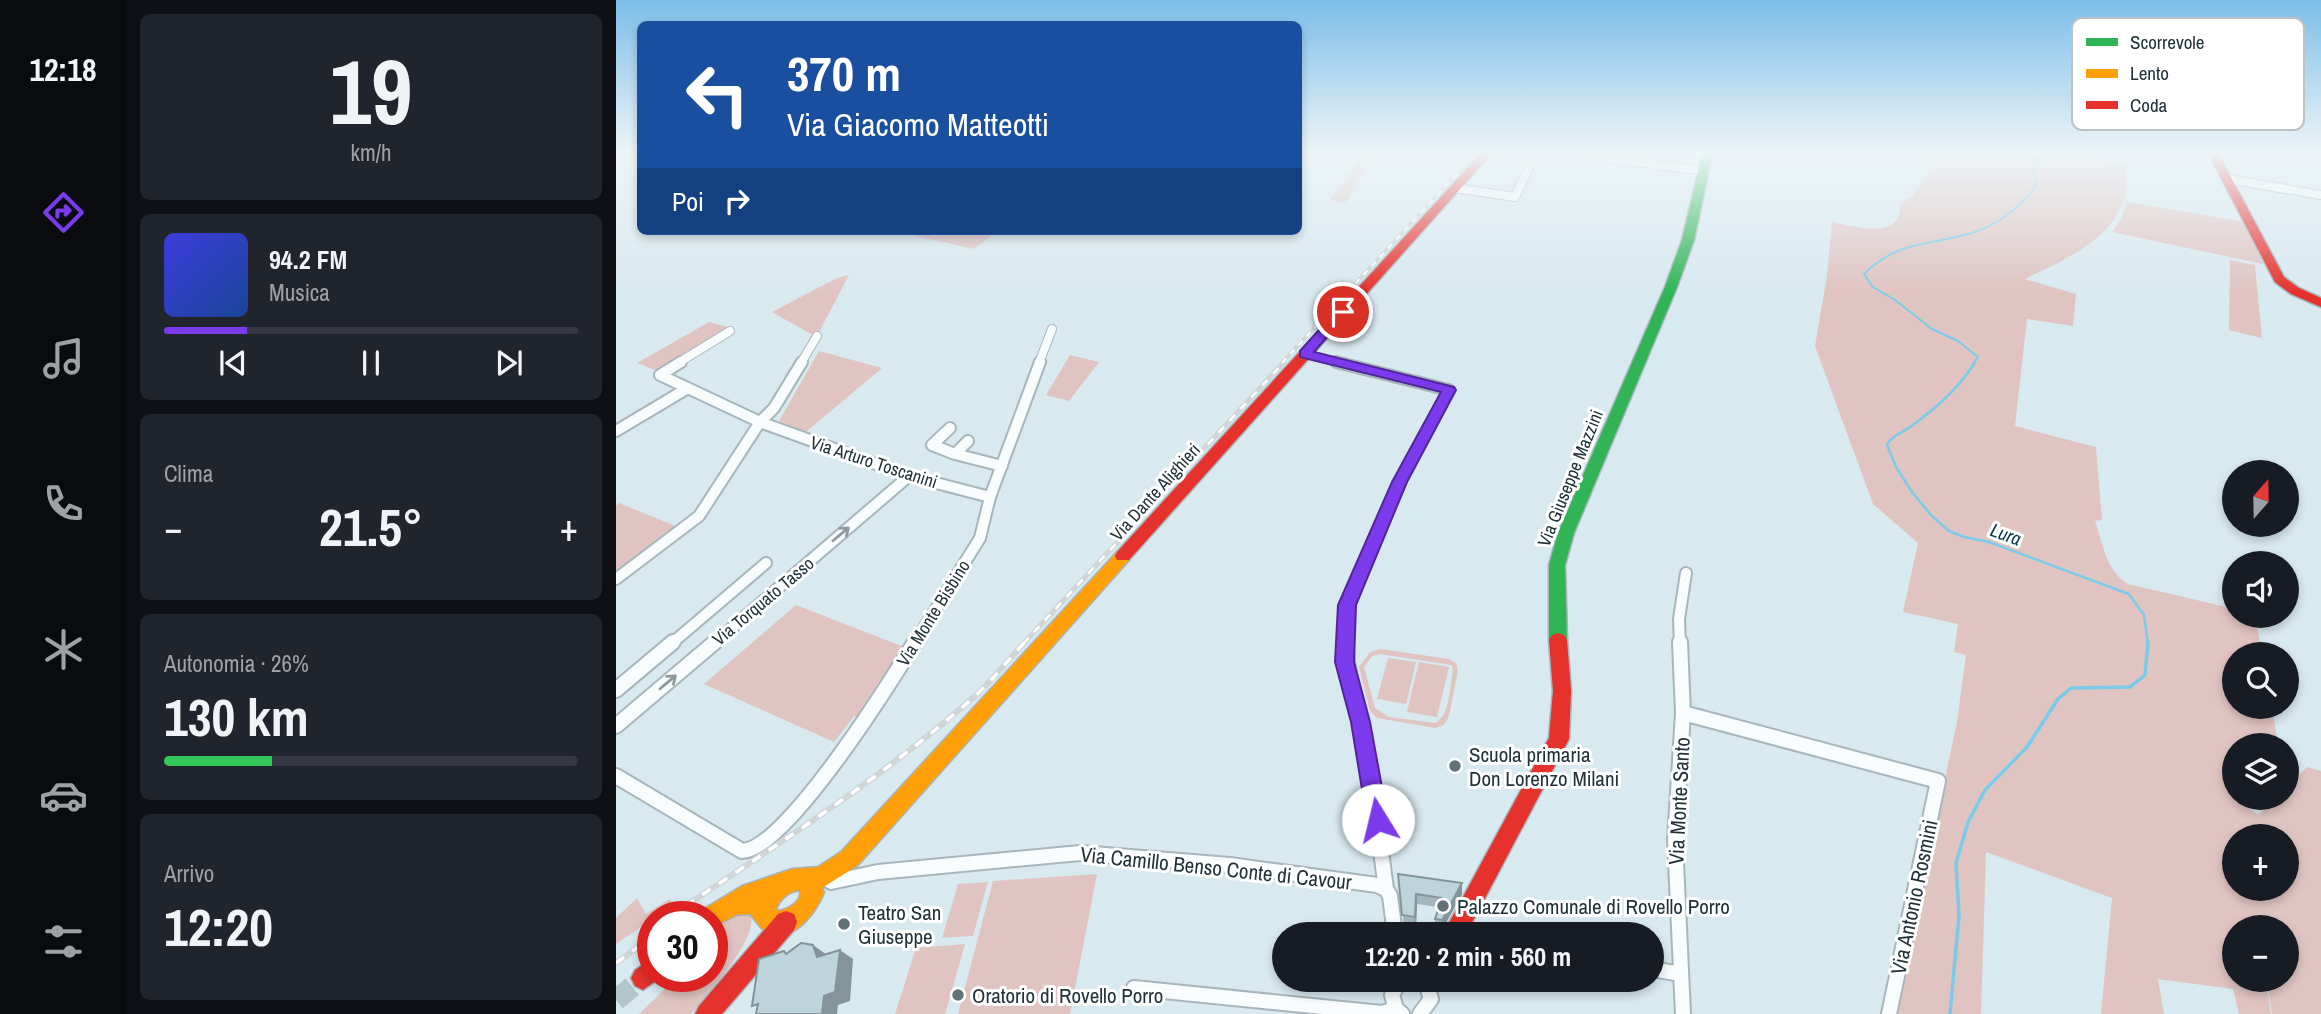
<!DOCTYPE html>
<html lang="it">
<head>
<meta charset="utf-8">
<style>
	:root { --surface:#171b24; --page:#20242c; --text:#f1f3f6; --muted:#9ea1a6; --line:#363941; --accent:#7c3aed }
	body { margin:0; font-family:"Archivo Narrow",sans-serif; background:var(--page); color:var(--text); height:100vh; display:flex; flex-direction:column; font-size:26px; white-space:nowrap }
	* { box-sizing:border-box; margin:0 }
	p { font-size:23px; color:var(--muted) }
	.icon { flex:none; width:38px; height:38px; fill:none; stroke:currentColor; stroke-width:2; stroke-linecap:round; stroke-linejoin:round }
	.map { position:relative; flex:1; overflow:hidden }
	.sheet { display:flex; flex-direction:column; gap:14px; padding:14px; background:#0d0f14; width:490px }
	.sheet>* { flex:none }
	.guide { position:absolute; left:21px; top:21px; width:665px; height:214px; border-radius:10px; box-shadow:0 4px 10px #0003; background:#1a4fa0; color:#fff; overflow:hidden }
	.needle { width:46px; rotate:20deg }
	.fabs { position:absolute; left:1606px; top:460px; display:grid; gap:14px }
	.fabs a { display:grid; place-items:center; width:77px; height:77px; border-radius:50%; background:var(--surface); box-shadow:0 4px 10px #0003; font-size:35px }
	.speed { position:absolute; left:21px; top:901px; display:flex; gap:14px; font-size:35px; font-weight:700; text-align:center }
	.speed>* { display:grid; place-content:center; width:91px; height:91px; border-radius:50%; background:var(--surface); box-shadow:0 4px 10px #0003; line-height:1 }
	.speed .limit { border:10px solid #d22; background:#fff; color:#111 }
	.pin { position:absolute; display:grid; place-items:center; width:60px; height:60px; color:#fff; margin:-30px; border:4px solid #fff; border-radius:50%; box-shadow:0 2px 7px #0007 }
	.me { position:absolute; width:77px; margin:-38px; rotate:351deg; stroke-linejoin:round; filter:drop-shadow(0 0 5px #0008) }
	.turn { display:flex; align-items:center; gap:24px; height:147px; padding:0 35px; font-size:32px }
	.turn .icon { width:91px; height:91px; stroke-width:2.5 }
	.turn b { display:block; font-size:49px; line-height:60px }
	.then { display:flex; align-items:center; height:66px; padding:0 35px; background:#0003; gap:14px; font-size:26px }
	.big { font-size:52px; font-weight:800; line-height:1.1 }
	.sheet .widget { flex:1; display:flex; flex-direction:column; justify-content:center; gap:10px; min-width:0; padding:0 24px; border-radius:10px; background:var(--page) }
	.sheet .dial { align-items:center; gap:0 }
	.dial b { font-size:91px; line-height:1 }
	.song { display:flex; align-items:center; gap:21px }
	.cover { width:84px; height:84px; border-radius:10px; background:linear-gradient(135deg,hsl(240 70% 55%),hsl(220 70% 35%)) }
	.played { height:7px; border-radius:4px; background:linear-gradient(90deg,var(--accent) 20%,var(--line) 20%) }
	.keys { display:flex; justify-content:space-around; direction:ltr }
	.heat { display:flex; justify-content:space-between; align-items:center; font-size:38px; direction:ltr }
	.charge { height:10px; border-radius:5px; background:linear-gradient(90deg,#34c759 26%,var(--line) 0) }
	.trip { position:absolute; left:656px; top:922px; width:392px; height:70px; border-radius:35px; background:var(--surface); box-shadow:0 4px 10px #0003; font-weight:800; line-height:70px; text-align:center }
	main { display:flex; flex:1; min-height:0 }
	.dock { display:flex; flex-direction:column; width:126px; justify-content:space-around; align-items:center; background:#090b0e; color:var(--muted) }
	.dock .icon { width:49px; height:49px }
	.dock .active { color:var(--accent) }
	.dock b { font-size:32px; color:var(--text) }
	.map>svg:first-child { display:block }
	.green { fill:#e0c4c2; fill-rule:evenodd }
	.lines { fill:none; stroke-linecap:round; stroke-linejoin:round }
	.stream-far2 { stroke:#7acbe9; stroke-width:2 }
	.stream-far1 { stroke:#7acbe9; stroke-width:2.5 }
	.stream { stroke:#7acbe9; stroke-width:3.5 }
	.secondary-tunnel { stroke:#b4c4cb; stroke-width:21; stroke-dasharray:21 10; stroke-linecap:butt }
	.street-far2-casing { stroke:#a7b6bc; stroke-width:10 }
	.street-far1-casing { stroke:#a7b6bc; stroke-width:14 }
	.street-casing { stroke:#a7b6bc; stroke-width:18 }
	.fast-casing { stroke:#a7b6bc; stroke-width:3 }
	.slow-casing { stroke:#a7b6bc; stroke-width:3 }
	.jam-casing { stroke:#a7b6bc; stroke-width:3 }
	.street-far2 { stroke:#f9fcfd; stroke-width:8 }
	.street-far1 { stroke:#f9fcfd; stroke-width:10 }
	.street { stroke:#f9fcfd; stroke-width:14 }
	.fast { fill:#30b455; fill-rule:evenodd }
	.slow { fill:#ff9f0a; fill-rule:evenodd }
	.jam { fill:#e5322d; fill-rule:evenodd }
	.rail-far2-casing { stroke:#d0d5d7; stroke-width:3.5 }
	.rail-far1-casing { stroke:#d0d5d7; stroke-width:5 }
	.rail-casing { stroke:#d0d5d7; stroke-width:6 }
	.rail-far2 { stroke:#fff; stroke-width:2; stroke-dasharray:6; stroke-linecap:butt }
	.rail-far1 { stroke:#fff; stroke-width:2.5; stroke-dasharray:8; stroke-linecap:butt }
	.rail { stroke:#fff; stroke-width:3.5; stroke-dasharray:10; stroke-linecap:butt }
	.wall { fill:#a3b6be }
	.shaded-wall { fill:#84949b }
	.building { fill:#bdd4dd; stroke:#84949b; stroke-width:2 }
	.oneway { stroke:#8e979b }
	.route { fill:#7c3aed; stroke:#51269a; stroke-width:2 }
	.poi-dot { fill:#627279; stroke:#fff; stroke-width:2.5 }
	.labels { text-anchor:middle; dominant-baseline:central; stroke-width:6; stroke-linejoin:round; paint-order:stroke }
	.street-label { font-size:18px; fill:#223239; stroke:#fff }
	.water-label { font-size:19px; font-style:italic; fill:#07394a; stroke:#fff }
	.near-poi-label { font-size:21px; fill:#223239; stroke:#fff; text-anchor:start }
	.near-street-label { font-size:21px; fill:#223239; stroke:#fff }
	.key { fill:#fff; stroke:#bdc2c4; stroke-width:2 }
	.key-label { font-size:19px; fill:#223239 }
</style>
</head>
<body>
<main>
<nav class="dock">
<b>12:18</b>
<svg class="icon active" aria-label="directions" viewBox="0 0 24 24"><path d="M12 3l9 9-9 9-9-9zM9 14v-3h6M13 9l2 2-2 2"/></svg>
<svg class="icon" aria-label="music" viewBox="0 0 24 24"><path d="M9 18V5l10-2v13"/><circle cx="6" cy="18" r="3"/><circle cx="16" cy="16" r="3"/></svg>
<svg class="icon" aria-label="phone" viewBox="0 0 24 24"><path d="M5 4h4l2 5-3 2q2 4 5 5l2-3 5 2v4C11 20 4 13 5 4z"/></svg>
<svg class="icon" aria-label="climate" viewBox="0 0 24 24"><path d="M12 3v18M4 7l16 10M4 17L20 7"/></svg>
<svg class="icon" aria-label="car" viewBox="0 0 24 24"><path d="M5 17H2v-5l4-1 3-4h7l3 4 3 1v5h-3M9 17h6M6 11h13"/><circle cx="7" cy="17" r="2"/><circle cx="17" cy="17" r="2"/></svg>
<svg class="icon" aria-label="filters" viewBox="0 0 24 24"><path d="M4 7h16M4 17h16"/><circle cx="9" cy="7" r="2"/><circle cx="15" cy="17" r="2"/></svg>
</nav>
<section class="sheet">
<div class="widget dial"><b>19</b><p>km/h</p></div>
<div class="widget">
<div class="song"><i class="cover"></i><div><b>94.2 FM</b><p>Musica</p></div></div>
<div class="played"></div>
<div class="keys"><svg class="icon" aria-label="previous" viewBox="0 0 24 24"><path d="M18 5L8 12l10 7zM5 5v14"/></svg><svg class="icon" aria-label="pause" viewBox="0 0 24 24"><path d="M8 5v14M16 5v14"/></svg><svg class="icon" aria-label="next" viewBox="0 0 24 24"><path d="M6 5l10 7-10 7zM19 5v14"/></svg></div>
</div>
<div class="widget"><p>Clima</p>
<div class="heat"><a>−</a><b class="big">21.5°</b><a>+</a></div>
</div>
<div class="widget"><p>Autonomia · 26%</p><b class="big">130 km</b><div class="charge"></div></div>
<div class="widget"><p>Arrivo</p><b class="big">12:20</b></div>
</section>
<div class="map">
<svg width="1705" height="1014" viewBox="0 0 1705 1014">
	<rect width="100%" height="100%" fill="#d8e9f0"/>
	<path class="green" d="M1338,151L1410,160L1413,151H1433L1510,165C1519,231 1458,255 1409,279L1460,294L1457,326L1411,319L1399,426L1480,447L1486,520L1479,521C1487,544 1490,571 1512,584L1619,609V616H1639L1646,654H1619V707H1656L1662,745L1619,746V798H1638L1630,806L1642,815L1660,798H1671V786L1691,767L1705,771V1014H1656L1651,980H1671V928H1619V980H1650L1655,1014H1623L1617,989L1542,979L1548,1014H1485L1496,898L1370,852L1365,1014H1279L1341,722L1350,655L1338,652L1342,624L1287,612L1302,543L1257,504L1199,346L1211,276L1216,222C1233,225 1270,237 1281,219C1285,214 1283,208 1285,203L1296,197L1316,166L1302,162L1305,152L1338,154ZM1619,836H1671V889H1619Z
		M751,156V168L731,200L728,203L714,200L745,159Z
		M1511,202L1629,222L1647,264L1496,232L1505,219Z
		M300,231H382L358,249L295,235Z
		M1614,260L1639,265L1646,338L1613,330Z
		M233,275L203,332L195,334L156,312L221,278Z
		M93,322L115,328L44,372L21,363Z
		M203,351L266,368L190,432L163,421Z
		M454,355L483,362L453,401L430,395Z
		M3,503L62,527L0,574V505Z
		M180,605L288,647L244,719L238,716L218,742L88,684Z
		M765,649L833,659L840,663L842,670L833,716L828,725L819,728L761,718L754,711L743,667L754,652ZM764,654L836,665L837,670C834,685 834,717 819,723L773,717L759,708L748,667L756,656Z
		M772,658L800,662L790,704L761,699Z
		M803,662L833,667L821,717L791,712Z
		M481,874L454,1014H342L377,881Z
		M372,882L357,936L326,938L342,884Z
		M21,898L30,914L54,899L57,905L0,944V918Z
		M126,913L135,916C140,942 92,994 75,1014H23L61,977L96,976C96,946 93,926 126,913Z
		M349,944L329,1014H279L300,948Z"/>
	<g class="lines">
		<path class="stream-far2" d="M1358,363L1362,357L1342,341L1316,329L1279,300L1257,287L1248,274C1283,239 1316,246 1359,232C1382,224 1406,206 1420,186L1417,167L1419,151"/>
		<path class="stream-far1" d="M1359,362C1345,386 1320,408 1297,425C1288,432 1276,435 1271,445L1280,467L1296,492L1315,515L1333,531L1348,537L1373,542L1513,594L1528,615L1532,644"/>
		<path class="stream" d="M1334,1014L1343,916L1340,863L1352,822L1369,790L1411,747L1442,699L1455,688L1514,687L1529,675L1532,642"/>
		<path class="secondary-tunnel" d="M0,1000L27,978"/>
		<defs>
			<path id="street-far2" d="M934,151L1089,171
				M1612,179L1705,195
				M839,188L899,197L913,168
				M689,354L727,363
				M62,363L114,331
				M185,363L201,336
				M423,363L436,329"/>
			<path id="street-far1" d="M65,362L44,375L144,422L293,476L374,497
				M720,362L833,390L784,482L731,605L730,644
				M334,428L316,445L339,454
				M0,431L72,388
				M352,441L339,454L386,466
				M0,579L83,516L144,422L158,408L186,362
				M55,644L150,563
				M97,644L293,476
				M298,644L364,538L374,497L424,362
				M1064,644L1063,619L1070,573"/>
			<path id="street" d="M730,642C729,672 740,698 746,727C756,781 763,835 770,889L774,896L779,934
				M1064,642L1067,713L1059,840L1067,1014
				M0,690L57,642
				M1067,713L1322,781L1273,1014
				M0,726L99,642
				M0,776L126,851C169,851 275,681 299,642
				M215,882L262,872L464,853L614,865L761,885L770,889
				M1036,969L1065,974
				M784,980L776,995L780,1009L786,1014
				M518,988L766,1013L780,1009
				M804,1014L815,999L809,980"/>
			<path id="fast" d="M1087,151H1097L1078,240L1061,287L958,533L949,565L951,640L948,645L942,647L936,645L933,640V565L942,533L1049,287L1066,240Z"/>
			<path id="slow" d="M507,550L513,552L515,556L513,560L241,866L206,888L208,892C201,912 175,947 149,931C143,927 139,919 134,914L120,915L96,928V917H85L88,909L126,886L176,869L202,867L225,852L501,552ZM184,890C186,902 172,910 160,911C162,900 173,891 184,890Z"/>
			<path id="jam" d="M867,151H878L513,560H501L499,556L501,552Z
				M1591,151H1601L1668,277L1683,288L1705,298V307L1675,294L1659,282Z
				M942,633L948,635L951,640L955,691L953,739L850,934H827L933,738L937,691L933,640L936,635Z
				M170,911L178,914L181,922L178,930L106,1014H79L83,1006L162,914Z
				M37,958V976L45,977L27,990L19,986L15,978L19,970Z"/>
		</defs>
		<use href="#street-far2" class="street-far2-casing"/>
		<use href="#street-far1" class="street-far1-casing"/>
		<use href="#street" class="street-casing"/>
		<use href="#fast" class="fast-casing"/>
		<use href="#slow" class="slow-casing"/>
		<use href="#jam" class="jam-casing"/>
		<use href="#street-far2" class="street-far2"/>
		<use href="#street-far1" class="street-far1"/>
		<use href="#street" class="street"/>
		<use href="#fast" class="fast"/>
		<use href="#slow" class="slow"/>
		<use href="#jam" class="jam"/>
		<defs>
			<path id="rail-far2" d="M666,363L862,151"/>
			<path id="rail-far1" d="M407,644L668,362"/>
			<path id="rail" d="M53,917C157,847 264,780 358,697C376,681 392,660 409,642
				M0,963L37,936"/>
		</defs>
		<use href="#rail-far2" class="rail-far2-casing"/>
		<use href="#rail-far1" class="rail-far1-casing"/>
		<use href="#rail" class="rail-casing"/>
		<use href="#rail-far2" class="rail-far2"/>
		<use href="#rail-far1" class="rail-far1"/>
		<use href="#rail" class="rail"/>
	</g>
	<path class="wall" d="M782,874L846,883V894L826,930L819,929V919L822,907L801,904L800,927L788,925Z"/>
	<path class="shaded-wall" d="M846,883V894L826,930V920Z
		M800,894L801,904L800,927L799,917Z
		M197,945L211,955L201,957Z
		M224,950L237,959L234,1001L222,1005L221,1014H206L208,996Z"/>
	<path class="building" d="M782,874L846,883L826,920L819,919L826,898L800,894L799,917L786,915Z
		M185,943L197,945L201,957L224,950L219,992L208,996L206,1014H140L142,1004L136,1006L143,959L168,951L170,954Z"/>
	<defs><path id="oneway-shaft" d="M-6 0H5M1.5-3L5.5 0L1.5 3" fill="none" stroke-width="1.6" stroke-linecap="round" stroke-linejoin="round" transform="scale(1.75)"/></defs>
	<g class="oneway">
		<use href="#oneway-shaft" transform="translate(225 534) rotate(-40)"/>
		<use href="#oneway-shaft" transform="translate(52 682) rotate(-40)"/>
	</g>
	<linearGradient id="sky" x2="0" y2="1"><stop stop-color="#7cbde8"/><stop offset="0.52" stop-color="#edf5f8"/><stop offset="1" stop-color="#edf5f8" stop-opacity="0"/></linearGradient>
	<rect width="1705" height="293" fill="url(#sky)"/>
	<path class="route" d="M727,308L733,312L698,352L838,387L840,390L791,482L740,605L738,662L754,722L772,820L769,827L762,830L754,827L751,820L735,722L719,662L722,605L776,482L825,392L684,357V351L722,309Z"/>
	<g class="poi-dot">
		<circle cx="839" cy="766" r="7"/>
		<circle cx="827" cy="906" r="7"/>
		<circle cx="228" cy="924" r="7"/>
		<circle cx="342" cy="995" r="7"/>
	</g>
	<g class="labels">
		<g class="street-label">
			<text transform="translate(258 462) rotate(18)">Via Arturo Toscanini</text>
			<text transform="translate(954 478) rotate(-68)">Via Giuseppe Mazzini</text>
			<text transform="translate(539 492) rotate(-48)">Via Dante Alighieri</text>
			<text transform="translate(147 601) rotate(-40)">Via Torquato Tasso</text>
			<text transform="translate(317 613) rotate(-58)">Via Monte Bisbino</text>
		</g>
		<g class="water-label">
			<text transform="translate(1390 534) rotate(20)">Lura</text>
		</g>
		<g class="near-poi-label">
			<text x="853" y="754">Scuola primaria<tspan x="853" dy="24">Don Lorenzo Milani</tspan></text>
			<text x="841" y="906">Palazzo Comunale di Rovello Porro</text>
			<text x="242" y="912">Teatro San<tspan x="242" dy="24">Giuseppe</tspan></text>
			<text x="356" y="995">Oratorio di Rovello Porro</text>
		</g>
		<g class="near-street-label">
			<text transform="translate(1063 801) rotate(-87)">Via Monte Santo</text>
			<text transform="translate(600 868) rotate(6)">Via Camillo Benso Conte di Cavour</text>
			<text transform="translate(1298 897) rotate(-78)">Via Antonio Rosmini</text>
		</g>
	</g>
	<rect x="1456" y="18" width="232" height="112" rx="10" class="key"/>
	<rect x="1470" y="38" width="32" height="8" fill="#30b455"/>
	<rect x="1470" y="69" width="32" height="9" fill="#ff9f0a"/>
	<rect x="1470" y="101" width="32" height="8" fill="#e5322d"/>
	<g class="key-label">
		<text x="1514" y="49">Scorrevole</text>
		<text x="1514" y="80">Lento</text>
		<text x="1514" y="112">Coda</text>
	</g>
</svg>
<div class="fabs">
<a><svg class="needle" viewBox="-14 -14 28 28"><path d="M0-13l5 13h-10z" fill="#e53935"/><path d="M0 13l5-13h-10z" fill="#9ea1a6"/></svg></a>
<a><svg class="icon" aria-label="sound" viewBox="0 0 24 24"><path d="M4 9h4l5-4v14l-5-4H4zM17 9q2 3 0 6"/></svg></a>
<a><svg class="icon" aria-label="search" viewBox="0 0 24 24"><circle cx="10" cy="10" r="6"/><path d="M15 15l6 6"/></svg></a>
<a><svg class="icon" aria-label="layers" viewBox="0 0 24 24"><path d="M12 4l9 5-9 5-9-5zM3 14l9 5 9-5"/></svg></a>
<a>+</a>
<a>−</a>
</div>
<div class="speed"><div class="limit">30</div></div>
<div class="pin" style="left:727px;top:312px;background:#d93025"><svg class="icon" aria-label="arrive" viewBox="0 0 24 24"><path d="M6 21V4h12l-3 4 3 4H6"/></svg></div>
<svg class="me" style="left:762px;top:820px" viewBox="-20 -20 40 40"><circle r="19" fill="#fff"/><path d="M0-13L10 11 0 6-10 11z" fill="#7c3aed"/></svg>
<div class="trip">12:20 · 2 min · 560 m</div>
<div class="guide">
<div class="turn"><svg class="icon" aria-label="left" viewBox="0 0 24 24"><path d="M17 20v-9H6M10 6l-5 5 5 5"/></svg><div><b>370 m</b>Via Giacomo Matteotti</div></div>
<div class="then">Poi<svg class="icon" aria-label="right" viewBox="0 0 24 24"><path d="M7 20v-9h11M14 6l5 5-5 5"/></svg></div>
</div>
</div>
</main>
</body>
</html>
